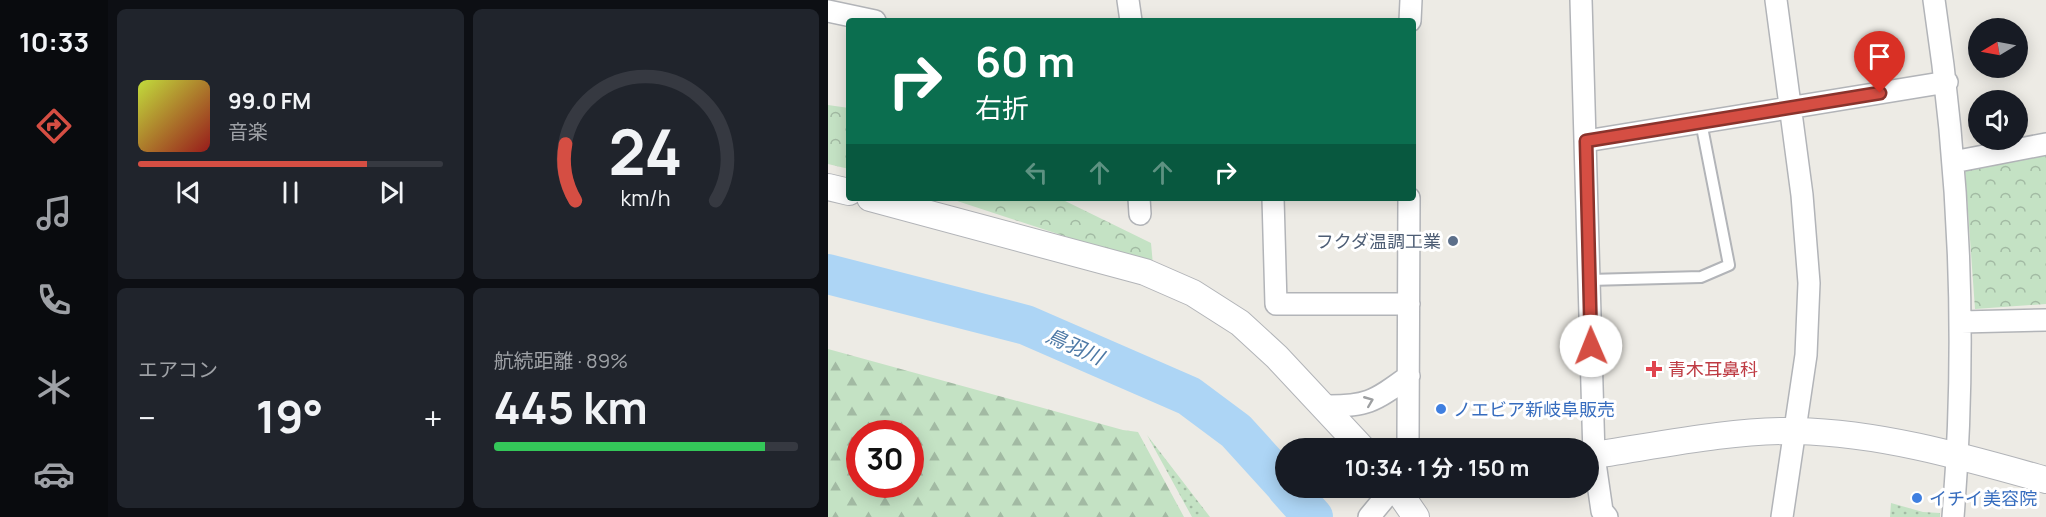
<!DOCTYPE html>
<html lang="ja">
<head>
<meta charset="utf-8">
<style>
	:root { --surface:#171b24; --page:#20242c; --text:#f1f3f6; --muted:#9ea1a6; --line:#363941; --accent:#d54e43 }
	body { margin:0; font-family:Manrope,"Noto Sans JP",sans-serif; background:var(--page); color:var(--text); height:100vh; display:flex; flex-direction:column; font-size:22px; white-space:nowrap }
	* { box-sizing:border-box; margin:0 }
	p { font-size:20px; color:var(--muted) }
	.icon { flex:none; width:33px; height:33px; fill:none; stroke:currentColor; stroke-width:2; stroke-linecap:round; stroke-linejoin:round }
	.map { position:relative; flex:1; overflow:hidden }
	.panel { display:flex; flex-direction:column; gap:9px; padding:9px; background:#0d0f14; width:720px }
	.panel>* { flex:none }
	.top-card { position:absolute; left:18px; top:18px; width:570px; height:183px; border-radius:6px; box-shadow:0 3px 15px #0003; background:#0b6e4f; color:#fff; overflow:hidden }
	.needle { width:39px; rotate:260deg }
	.tools { position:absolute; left:1140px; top:18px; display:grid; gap:12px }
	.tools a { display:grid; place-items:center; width:60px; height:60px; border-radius:50%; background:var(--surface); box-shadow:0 3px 15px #0003; font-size:30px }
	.speed { position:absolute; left:18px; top:420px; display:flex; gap:12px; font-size:30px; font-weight:700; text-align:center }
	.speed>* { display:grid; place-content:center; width:78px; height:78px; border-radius:50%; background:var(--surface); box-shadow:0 3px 15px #0003; line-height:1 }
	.speed .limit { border:9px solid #d22; background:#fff; color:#111 }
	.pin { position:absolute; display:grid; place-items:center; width:51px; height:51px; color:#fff; margin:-62px -26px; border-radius:50% 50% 50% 0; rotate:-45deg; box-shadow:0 0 6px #0007 }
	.pin .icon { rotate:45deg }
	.me { position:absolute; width:66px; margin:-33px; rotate:359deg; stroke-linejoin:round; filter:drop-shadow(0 0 4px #0008) }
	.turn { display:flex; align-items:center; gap:21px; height:126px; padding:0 30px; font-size:27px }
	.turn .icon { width:78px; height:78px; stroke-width:2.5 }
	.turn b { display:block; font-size:42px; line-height:51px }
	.lanes { display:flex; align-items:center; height:57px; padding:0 30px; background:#0003; justify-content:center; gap:30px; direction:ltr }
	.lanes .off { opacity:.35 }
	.big { font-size:45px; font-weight:700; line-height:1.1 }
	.panel .tile { flex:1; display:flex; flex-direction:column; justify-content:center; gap:9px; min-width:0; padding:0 21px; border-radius:9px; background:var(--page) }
	.panel .dial { align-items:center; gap:0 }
	.dial svg { height:156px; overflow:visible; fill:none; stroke:var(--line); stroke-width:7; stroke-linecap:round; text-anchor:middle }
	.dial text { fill:var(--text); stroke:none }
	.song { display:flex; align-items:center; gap:18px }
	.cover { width:72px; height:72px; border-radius:9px; background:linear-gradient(135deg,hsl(70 70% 55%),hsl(0 70% 35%)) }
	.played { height:6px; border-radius:3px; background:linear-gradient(90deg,var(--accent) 75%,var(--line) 75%) }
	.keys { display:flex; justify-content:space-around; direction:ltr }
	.heat { display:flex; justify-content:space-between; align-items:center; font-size:33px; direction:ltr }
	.charge { height:9px; border-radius:4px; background:linear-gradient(90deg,#34c759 89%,var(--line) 0) }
	.panel .tiles { flex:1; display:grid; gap:9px; grid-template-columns:repeat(2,1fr) }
	.trip { position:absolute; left:447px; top:438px; width:324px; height:60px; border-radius:30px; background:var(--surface); box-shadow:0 3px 15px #0003; font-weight:700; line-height:60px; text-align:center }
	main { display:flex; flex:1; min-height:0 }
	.menu { display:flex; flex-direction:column; width:108px; justify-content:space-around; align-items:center; background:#090b0e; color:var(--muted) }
	.menu .icon { width:42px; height:42px }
	.menu .selected { color:var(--accent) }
	.menu b { font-size:27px; color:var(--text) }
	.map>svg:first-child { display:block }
	.grass { fill:url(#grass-dots) }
	.forest { fill:url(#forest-firs); fill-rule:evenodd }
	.park { fill:url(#park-crowns) }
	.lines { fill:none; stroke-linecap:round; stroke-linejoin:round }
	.river { stroke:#add5f5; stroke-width:40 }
	.service-casing { stroke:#b2b4b8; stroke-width:14 }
	.minor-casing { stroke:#b2b4b8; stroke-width:24 }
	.tertiary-casing { stroke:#b2b4b8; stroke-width:28 }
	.service { stroke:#fff; stroke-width:10 }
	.minor { stroke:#fff; stroke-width:21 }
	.tertiary { stroke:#fff; stroke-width:26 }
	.oneway { stroke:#9d9fa1 }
	.route-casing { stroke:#8a332c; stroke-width:15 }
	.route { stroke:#d54e43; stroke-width:10 }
	.service-dot { fill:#5c6f8a; stroke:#fff; stroke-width:2 }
	.health-dot { fill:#e0444e; stroke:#fff; stroke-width:2 }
	.shop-dot { fill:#3f7fe0; stroke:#fff; stroke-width:2 }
	.labels { text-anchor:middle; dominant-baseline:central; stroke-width:6; stroke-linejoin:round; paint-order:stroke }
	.service-label { font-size:18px; fill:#4e5e75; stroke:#fff; text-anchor:end }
	.health-label { font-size:18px; fill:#be3a42; stroke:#fff; text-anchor:start }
	.shop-label { font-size:18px; fill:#366cbe; stroke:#fff; text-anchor:start }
	.water-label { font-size:20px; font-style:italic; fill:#4c78a5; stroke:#fff }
</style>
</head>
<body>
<main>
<nav class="menu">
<b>10:33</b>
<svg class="icon selected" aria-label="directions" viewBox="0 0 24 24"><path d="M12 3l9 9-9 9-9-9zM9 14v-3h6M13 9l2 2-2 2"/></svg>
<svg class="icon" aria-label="music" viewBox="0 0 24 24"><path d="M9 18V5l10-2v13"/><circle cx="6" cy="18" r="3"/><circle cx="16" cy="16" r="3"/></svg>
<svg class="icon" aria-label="phone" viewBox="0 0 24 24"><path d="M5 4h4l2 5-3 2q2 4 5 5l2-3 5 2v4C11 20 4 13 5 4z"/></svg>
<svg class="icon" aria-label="climate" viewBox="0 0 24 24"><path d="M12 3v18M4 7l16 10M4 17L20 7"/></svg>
<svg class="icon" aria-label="car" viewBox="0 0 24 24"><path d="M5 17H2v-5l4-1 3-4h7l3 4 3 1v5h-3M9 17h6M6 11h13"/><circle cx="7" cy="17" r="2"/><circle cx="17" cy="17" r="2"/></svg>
</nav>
<section class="panel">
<div class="tiles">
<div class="tile">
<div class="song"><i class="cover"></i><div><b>99.0 FM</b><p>音楽</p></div></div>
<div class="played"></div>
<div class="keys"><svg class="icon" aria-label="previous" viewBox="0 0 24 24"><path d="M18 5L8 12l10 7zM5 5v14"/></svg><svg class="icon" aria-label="pause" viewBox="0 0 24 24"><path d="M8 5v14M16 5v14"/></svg><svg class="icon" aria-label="next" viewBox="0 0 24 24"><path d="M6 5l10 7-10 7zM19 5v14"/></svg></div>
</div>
<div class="tile dial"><svg viewBox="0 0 100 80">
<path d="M14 69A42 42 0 1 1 86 69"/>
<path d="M14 69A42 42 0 0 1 9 40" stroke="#d54e43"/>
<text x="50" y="56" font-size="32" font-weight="700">24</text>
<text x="50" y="72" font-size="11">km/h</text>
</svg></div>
<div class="tile"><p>エアコン</p>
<div class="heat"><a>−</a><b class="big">19°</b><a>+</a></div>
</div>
<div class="tile"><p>航続距離 · 89%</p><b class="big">445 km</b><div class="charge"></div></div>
</div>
</section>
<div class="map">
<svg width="1218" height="517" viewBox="0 0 1218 517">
	<defs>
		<pattern id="grass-dots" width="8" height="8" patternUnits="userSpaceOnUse" patternTransform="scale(1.5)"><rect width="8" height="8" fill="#c4e2c4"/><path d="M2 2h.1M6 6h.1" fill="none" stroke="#a2baa3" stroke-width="1.8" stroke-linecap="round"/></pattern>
		<pattern id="forest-firs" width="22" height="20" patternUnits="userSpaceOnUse" patternTransform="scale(1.5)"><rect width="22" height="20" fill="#c4e2c4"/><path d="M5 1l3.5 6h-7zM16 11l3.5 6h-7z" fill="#a2baa3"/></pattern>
		<pattern id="park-crowns" width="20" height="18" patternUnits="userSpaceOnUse" patternTransform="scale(1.5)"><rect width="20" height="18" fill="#c4e2c4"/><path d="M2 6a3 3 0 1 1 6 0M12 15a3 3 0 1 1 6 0" fill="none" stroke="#a2baa3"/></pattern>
	</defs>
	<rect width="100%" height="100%" fill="#edebe5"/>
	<path class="grass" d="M319,435L382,517H364Z
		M1063,503L1095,512L1112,513V517H1062Z"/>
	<path class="forest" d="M0,349L295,430L310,432L356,517H0ZM32,434H82V484H32Z"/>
	<path class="park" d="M0,105L21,108V169L0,164Z
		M1218,153V304L1147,309L1137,169Z
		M120,198H231L323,243L325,265Z"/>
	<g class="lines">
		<path class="river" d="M0,274L198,325L361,396L408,431L458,486
			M459,488L485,517"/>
		<defs>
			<path id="service" d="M761,280L873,277L901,265L873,122"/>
			<path id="minor" d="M300,0L303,21
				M753,0L766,456L774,511L779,517
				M948,0L974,195L981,283L978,355L954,517
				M1106,0C1132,171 1139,345 1125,517
				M0,11L47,21
				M582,21L583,0
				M758,141L1119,82
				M1125,162L1218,144
				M311,198L312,214
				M445,198L448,304H581
				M1133,322L1218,320
				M494,406C538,407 546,402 581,376
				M578,448L580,442L581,198
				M541,517L565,488"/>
			<path id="tertiary" d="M0,187L21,192
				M42,198L317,272L365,293L412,323L449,357L534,448
				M760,456C828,446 900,430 968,431C1054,433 1136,457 1218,480
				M568,488L588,517"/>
		</defs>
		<use href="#service" class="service-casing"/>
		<use href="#minor" class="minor-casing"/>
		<use href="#tertiary" class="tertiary-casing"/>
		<use href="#service" class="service"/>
		<use href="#minor" class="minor"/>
		<use href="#tertiary" class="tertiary"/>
	</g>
	<defs><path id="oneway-chevron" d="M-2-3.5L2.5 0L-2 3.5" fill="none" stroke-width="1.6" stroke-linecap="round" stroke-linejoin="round" transform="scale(1.5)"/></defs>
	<use class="oneway" href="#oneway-chevron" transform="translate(541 401) rotate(-22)"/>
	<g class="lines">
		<defs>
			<path id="route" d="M763,346L758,141L1052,93"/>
		</defs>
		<use href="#route" class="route-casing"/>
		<use href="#route" class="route"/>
	</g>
	<circle class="service-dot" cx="625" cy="241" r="6"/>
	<path class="health-dot" d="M823 360h6v6h6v6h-6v6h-6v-6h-6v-6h6z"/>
	<g class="shop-dot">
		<circle cx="613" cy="409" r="6"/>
		<circle cx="1089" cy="498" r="6"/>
	</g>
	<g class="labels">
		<g class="service-label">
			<text x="613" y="241">フクダ温調工業</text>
		</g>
		<g class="health-label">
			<text x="840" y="369">青木耳鼻科</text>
		</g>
		<g class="shop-label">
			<text x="625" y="409">ノエビア新岐阜販売</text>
			<text x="1101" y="498">イチイ美容院</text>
		</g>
		<g class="water-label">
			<text transform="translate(247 346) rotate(24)">鳥羽川</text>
		</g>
	</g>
</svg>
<div class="tools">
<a><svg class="needle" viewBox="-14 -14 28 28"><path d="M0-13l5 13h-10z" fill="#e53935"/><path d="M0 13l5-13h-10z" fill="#9ea1a6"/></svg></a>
<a><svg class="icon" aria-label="sound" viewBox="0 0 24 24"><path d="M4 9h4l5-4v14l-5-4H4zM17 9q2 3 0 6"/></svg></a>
</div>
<div class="speed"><div class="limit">30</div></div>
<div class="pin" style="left:1052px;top:93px;background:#d93025"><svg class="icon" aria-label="arrive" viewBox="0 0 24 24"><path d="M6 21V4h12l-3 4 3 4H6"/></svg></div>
<svg class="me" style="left:763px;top:346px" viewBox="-20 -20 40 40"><circle r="19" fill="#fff"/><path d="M0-13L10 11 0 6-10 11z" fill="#d54e43"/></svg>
<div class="trip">10:34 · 1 分 · 150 m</div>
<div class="top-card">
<div class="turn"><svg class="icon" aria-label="right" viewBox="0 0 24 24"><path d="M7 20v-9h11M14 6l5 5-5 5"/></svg><div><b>60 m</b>右折</div></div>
<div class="lanes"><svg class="icon off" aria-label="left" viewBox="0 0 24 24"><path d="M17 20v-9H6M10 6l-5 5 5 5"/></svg><svg class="icon off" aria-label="ahead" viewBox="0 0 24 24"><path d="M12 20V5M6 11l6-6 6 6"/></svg><svg class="icon off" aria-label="ahead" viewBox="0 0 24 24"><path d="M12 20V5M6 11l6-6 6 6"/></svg><svg class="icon" aria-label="right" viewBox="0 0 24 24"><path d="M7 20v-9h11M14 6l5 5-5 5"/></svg></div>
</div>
</div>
</main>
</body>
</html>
